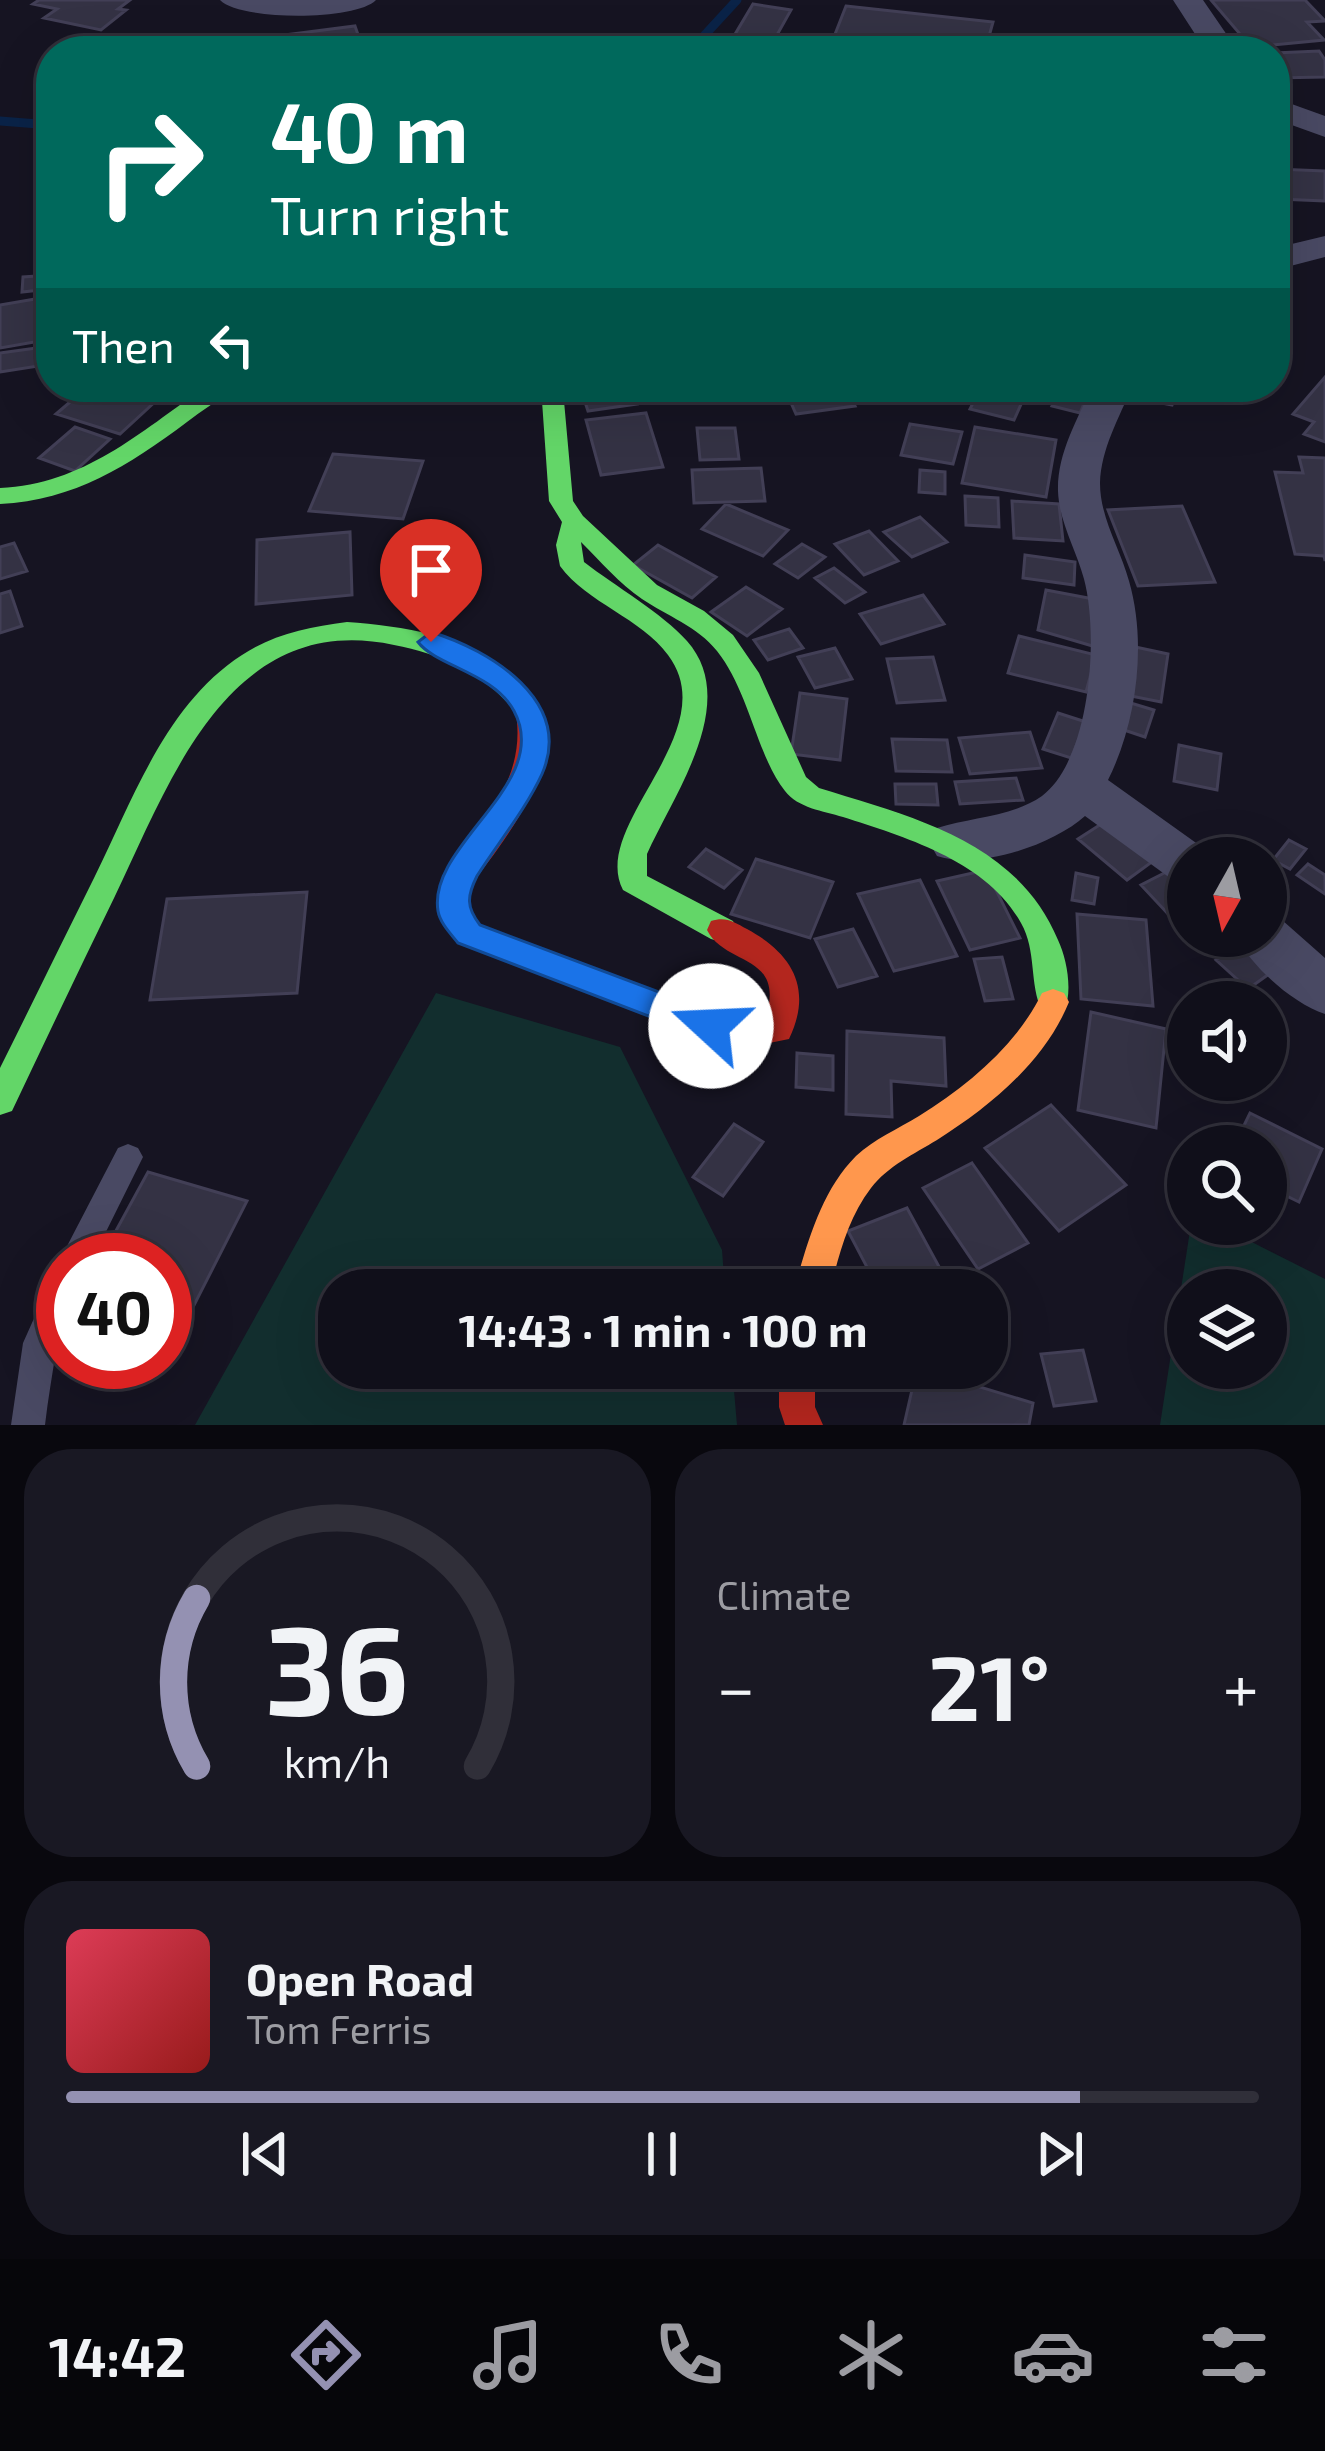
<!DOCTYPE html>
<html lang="en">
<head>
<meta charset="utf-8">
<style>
	:root { --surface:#100f1a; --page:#191823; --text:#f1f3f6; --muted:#9c9ca2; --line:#302f39; --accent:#9491b2 }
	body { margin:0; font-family:"Exo 2",sans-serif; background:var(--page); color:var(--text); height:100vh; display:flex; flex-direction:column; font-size:45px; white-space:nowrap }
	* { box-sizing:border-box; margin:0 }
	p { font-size:39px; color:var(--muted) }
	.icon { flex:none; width:66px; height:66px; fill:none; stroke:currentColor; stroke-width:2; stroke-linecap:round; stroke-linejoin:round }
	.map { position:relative; height:1425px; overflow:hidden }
	.side { display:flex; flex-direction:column; gap:24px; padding:24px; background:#09080e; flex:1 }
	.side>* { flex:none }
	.hud { position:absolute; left:36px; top:36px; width:1254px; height:366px; border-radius:48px; box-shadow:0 12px 48px #0002,0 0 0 3px var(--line); background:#00695c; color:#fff; overflow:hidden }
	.needle { width:78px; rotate:188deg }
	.tools { position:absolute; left:1167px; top:837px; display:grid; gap:24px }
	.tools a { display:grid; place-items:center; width:120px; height:120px; border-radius:50%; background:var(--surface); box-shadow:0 12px 48px #0002,0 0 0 3px var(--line); font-size:60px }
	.speed { position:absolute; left:36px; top:1233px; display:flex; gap:24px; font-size:60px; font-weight:700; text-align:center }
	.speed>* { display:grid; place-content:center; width:156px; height:156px; border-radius:50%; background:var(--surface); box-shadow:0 12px 48px #0002,0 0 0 3px var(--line); line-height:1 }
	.speed .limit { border:18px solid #d22; background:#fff; color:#111 }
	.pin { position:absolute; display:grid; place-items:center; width:102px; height:102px; color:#fff; margin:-123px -51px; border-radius:50% 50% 50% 0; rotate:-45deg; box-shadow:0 0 12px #0007 }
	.pin .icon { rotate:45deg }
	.me { position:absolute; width:132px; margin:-66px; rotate:290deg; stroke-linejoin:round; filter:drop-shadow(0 0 9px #0008) }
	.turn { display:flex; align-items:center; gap:42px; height:252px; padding:0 36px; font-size:54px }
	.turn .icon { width:156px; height:156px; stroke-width:2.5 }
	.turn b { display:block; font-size:84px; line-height:102px }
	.then { display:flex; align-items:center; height:114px; padding:0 36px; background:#0003; gap:24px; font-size:45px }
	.big { font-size:90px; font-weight:700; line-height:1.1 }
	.side .tile { flex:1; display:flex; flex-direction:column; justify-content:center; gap:18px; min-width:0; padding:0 42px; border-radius:48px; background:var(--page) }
	.side .dial { align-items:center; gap:0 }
	.dial svg { height:312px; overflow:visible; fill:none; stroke:var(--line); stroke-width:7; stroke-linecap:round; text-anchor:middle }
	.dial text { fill:var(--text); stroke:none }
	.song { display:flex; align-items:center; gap:36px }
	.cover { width:144px; height:144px; border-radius:18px; background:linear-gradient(135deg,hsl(350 70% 55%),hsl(0 70% 35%)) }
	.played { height:12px; border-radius:6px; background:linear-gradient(90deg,var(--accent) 85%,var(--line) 85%) }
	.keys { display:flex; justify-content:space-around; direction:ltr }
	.heat { display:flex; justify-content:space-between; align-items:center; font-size:66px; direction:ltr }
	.side .tiles { flex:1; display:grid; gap:24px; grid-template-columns:1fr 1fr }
	.tile:last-child { grid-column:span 2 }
	.trip { position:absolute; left:318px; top:1269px; width:690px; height:120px; border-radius:48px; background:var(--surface); box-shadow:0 12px 48px #0002,0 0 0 3px var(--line); font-weight:700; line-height:120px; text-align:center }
	.tabs { display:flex; height:192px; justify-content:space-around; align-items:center; background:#06060a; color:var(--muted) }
	.tabs .icon { width:84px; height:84px }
	.tabs .current { color:var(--accent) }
	.tabs b { font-size:54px; color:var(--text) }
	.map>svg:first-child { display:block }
	.green { fill:#122e2e; fill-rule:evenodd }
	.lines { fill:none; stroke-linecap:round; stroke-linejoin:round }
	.stream { stroke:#0a2348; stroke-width:9 }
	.building { fill:#343244; stroke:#423f56; stroke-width:3 }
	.lane { fill:#494963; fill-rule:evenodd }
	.street { fill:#494963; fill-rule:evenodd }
	.fast { fill:#63d668; fill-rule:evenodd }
	.slow { fill:#ff974d; fill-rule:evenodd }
	.jam { fill:#b3261e; fill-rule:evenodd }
	.route { fill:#1a73e8; stroke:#114b97; stroke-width:3 }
</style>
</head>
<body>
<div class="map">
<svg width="1325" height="1425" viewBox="0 0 1325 1425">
	<rect width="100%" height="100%" fill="#161422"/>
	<path class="green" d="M436,993L620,1047L722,1250L725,1290H339V1368H732L737,1425H195Z
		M1191,1224H1216L1325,1279V1425H1160ZM1188,1290H1266V1368H1188Z"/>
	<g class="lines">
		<path class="stream" d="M690,51L737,0
			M0,121L51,125"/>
	</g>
	<path class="building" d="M39,0H130L118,9L126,10L101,30L44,18L57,9L33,4Z
		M1211,0H1305L1325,21L1307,22L1324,40L1251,47Z
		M753,4L791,10L768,51H725Z
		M846,6L993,22L985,51L830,47Z
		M355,26L363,49L265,51L261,38Z
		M1319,51L1325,60V77L1275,78V53Z
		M1275,169L1325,171V201L1279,199Z
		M51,275V289L22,292L23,277Z
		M35,299L40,341L0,348V305Z
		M51,346V364L0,372V353Z
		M1325,377V442L1304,434L1314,422L1293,414Z
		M72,387H171L120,434L56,414L83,391Z
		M580,387H630L637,404L588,411Z
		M674,387H759L760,389L677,398Z
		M784,387H845L855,406L796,414Z
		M981,387L1002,389L998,397L1022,402L1014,420L970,409Z
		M1029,387H1091L1080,413L1052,406L1056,398L1027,391Z
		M1139,387H1164L1177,390L1172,405L1136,398Z
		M646,413L663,467L601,475L586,420Z
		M910,424L962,432L953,464L901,455Z
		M75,427L110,439L75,471L39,458Z
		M975,427L1056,440L1046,497L962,483Z
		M697,428H735L739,459L700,460Z
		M333,454L423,461L403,519L309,511Z
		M1299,457L1325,458V561L1324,556L1295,554L1275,472L1303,473Z
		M761,468L765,501L694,503L692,470Z
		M920,470L945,472V494L919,492Z
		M965,496L998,498L999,527L966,525Z
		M1012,501L1059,504L1063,541L1014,538Z
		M726,504L788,530L763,556L702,529Z
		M1182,506L1215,582L1138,586L1108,510Z
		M920,517L947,542L912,557L884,532Z
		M869,531L898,561L864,575L835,544Z
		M350,532L352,595L256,604L257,540Z
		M14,543L27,571L0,579V547Z
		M802,544L825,557L798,578L775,564Z
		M658,545L716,577L692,598L633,565Z
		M1025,555L1075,562L1074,585L1023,578Z
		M834,568L865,592L845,603L815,578Z
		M746,587L782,609L747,636L711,612Z
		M1046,590L1104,601L1096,647L1038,630Z
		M10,591L22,626L0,633V594Z
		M923,595L944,624L881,644L860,614Z
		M789,629L803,648L768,660L754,640Z
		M1019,636L1096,655L1086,692L1008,673Z
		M1126,645L1168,654L1161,702L1116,693Z
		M835,648L852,679L815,688L798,657Z
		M933,657L945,700L897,703L887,659Z
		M800,693L847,699L840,760L791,754Z
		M1124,701L1154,710L1145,737L1115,727Z
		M1058,713L1086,722L1071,758L1043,749Z
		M1030,732L1042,768L970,774L959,738Z
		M892,739L947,740L952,772L896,771Z
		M1179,745L1221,754L1217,790L1174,781Z
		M1016,778L1023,800L960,804L955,782Z
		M895,784H936L938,805L896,804Z
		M1112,817L1160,856L1127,880L1078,839Z
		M1289,840L1306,849L1290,869L1273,860Z
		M706,849L742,870L724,888L689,867Z
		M756,859L833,882L810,938L731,914Z
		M1308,864L1325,875V894L1297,875Z
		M1174,868L1188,882V928L1184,931L1141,885Z
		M986,870L1020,938L970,950L937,881Z
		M1076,873L1098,878L1094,904L1072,900Z
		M920,880L957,956L894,971L858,894Z
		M307,892L297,993L150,1000L167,899Z
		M1077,914L1146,920L1153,1006L1081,999Z
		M853,929L877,976L838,987L815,939Z
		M1244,941L1276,969L1248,989L1216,960Z
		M1002,957L1013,999L985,1001L974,959Z
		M1091,1012L1166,1029L1156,1128L1078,1110Z
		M847,1031L944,1038L946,1086L891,1081L892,1117L846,1114Z
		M797,1053L833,1056V1090L796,1087Z
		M1051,1105L1126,1185L1059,1231L985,1148Z
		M1250,1113L1322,1149L1299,1202L1266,1186V1146H1234Z
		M734,1124L763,1142L723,1196L693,1177Z
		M972,1163L1028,1243L978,1269L923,1188Z
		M148,1172L247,1201L185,1323L165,1317V1260H100Z
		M907,1208L943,1274L905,1290H879L848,1231Z
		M1083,1350L1096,1401L1054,1406L1041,1354Z
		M917,1368L1033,1403L1029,1425H904Z"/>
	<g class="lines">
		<path class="lane" d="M128,1144L138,1148L143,1157L92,1260H63V1266L61,1260L65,1250L118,1148Z
			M63,1274C63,1325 51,1373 45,1425H11L23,1343L52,1278Z"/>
		<path class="street" d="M220,0H376C356,21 240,21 220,0Z
			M1173,0H1203L1238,51H1206Z
			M1275,98L1325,116V137L1275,119Z
			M1325,236V257L1275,270V248Z
			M1092,387H1132C1119,418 1101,449 1100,483C1100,518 1120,548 1129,581C1147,643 1137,722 1108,780L1206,850L1211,858H1188V884L1170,878L1085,816C1053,845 978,870 937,856L929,842L937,828C971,817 1012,817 1042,796C1091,759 1099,635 1084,579C1076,549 1059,522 1058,491C1057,454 1077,420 1092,387Z
			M1266,915L1282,920L1325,958V1014C1292,1003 1252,967 1236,936H1266Z"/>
		<path class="fast" d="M205,387H231C219,401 201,411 187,422C128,466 75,500 0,504V488C84,484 139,433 205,387Z
			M536,387H558L564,401L573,501L583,516L657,585L704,611L733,635L759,673L806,777L819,788C912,817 1017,841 1058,940C1067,959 1073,992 1064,1011L1053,1015L1042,1011C1029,984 1037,951 1021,923C987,861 905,837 843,817C823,811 798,808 785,791C757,756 749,691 717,651C697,626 667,616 642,599C620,584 600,561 581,542L584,562C615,586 662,613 687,641C741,702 674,794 647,854V876L733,921L737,930L733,939L722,942L711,939L623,890C589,825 726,732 668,655C641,618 587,603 560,566L556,545L562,522L549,501L542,401Z
			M347,622C418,627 502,642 541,708L538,715H518C486,674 445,655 394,645C230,610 171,779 115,896C80,968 46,1039 12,1111L0,1115V1068C32,1004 63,940 95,876C133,799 166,704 242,655C274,634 309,627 347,622Z"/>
		<path class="slow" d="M1053,989L1064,993L1069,1002C1045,1061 991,1106 937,1140C914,1154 888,1166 871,1188C848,1218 839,1255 830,1290H794C807,1244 821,1191 856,1156C874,1139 898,1129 919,1116C968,1085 1016,1046 1042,993Z"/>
		<path class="jam" d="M528,698L541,708C554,764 528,806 497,850C488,863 475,877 470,891C464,906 471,914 480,925L712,1013L750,1019L766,1017C785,953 726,967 707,930L711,921C726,916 734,922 747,929C793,954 813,989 789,1039L750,1047L711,1039L458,943C452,934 440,923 438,911C429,856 535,808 515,708Z
			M779,1368H815V1407L823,1425H785L779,1407Z"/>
	</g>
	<path class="route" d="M431,632C490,650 574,701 542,774C526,809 498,843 477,876C467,896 466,907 480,925L723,1016L727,1026L723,1036L711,1040L458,943C451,934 440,923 438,911C427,844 553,784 514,711C494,673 436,666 418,642Z"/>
</svg>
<div class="tools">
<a><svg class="needle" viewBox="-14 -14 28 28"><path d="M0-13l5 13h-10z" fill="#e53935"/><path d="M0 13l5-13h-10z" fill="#9c9ca2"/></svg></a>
<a><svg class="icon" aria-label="sound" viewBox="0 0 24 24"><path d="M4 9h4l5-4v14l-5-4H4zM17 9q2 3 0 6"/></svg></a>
<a><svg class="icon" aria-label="search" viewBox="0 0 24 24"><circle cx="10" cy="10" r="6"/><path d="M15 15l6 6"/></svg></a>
<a><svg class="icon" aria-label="layers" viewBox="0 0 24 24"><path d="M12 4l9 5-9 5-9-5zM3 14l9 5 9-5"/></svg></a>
</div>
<div class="speed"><div class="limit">40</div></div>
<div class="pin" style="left:431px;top:642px;background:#d93025"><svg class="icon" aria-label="arrive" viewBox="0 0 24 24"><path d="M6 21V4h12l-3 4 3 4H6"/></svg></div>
<svg class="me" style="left:711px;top:1026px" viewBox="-20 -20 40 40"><circle r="19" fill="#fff"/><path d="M0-13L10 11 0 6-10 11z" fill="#1a73e8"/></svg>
<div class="trip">14:43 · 1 min · 100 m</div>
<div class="hud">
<div class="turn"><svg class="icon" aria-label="right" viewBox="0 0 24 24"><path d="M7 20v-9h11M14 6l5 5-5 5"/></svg><div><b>40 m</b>Turn right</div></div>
<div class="then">Then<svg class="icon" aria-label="left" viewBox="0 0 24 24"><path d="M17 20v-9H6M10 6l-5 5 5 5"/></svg></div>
</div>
</div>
<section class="side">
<div class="tiles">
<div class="tile dial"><svg viewBox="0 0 100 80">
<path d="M14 69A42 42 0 1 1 86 69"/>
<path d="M14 69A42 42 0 0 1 14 26" stroke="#9491b2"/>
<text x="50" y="56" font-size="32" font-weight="700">36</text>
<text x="50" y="72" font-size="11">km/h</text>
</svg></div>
<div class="tile"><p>Climate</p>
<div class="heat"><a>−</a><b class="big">21°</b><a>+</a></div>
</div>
<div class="tile">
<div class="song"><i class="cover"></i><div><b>Open Road</b><p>Tom Ferris</p></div></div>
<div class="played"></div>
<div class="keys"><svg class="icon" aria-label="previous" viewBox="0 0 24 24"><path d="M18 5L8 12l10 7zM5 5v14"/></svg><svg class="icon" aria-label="pause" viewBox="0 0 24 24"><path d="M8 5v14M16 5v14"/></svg><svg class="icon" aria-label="next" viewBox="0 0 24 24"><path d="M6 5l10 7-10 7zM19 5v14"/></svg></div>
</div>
</div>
</section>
<nav class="tabs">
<b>14:42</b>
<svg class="icon current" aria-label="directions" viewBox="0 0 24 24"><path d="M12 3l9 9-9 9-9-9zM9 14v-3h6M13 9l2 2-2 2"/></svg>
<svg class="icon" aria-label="music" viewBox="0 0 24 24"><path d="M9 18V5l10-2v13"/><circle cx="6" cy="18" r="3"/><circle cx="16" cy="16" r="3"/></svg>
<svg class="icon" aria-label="phone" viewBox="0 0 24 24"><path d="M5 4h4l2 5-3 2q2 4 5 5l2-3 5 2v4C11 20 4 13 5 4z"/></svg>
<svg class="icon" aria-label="climate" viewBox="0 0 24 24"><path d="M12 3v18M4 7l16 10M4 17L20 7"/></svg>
<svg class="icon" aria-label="car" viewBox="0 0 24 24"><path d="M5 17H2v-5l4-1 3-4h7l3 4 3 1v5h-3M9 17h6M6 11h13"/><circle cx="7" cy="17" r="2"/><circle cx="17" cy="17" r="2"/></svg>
<svg class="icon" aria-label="filters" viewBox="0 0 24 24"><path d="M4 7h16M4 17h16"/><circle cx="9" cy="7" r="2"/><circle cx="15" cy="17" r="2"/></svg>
</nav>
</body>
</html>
